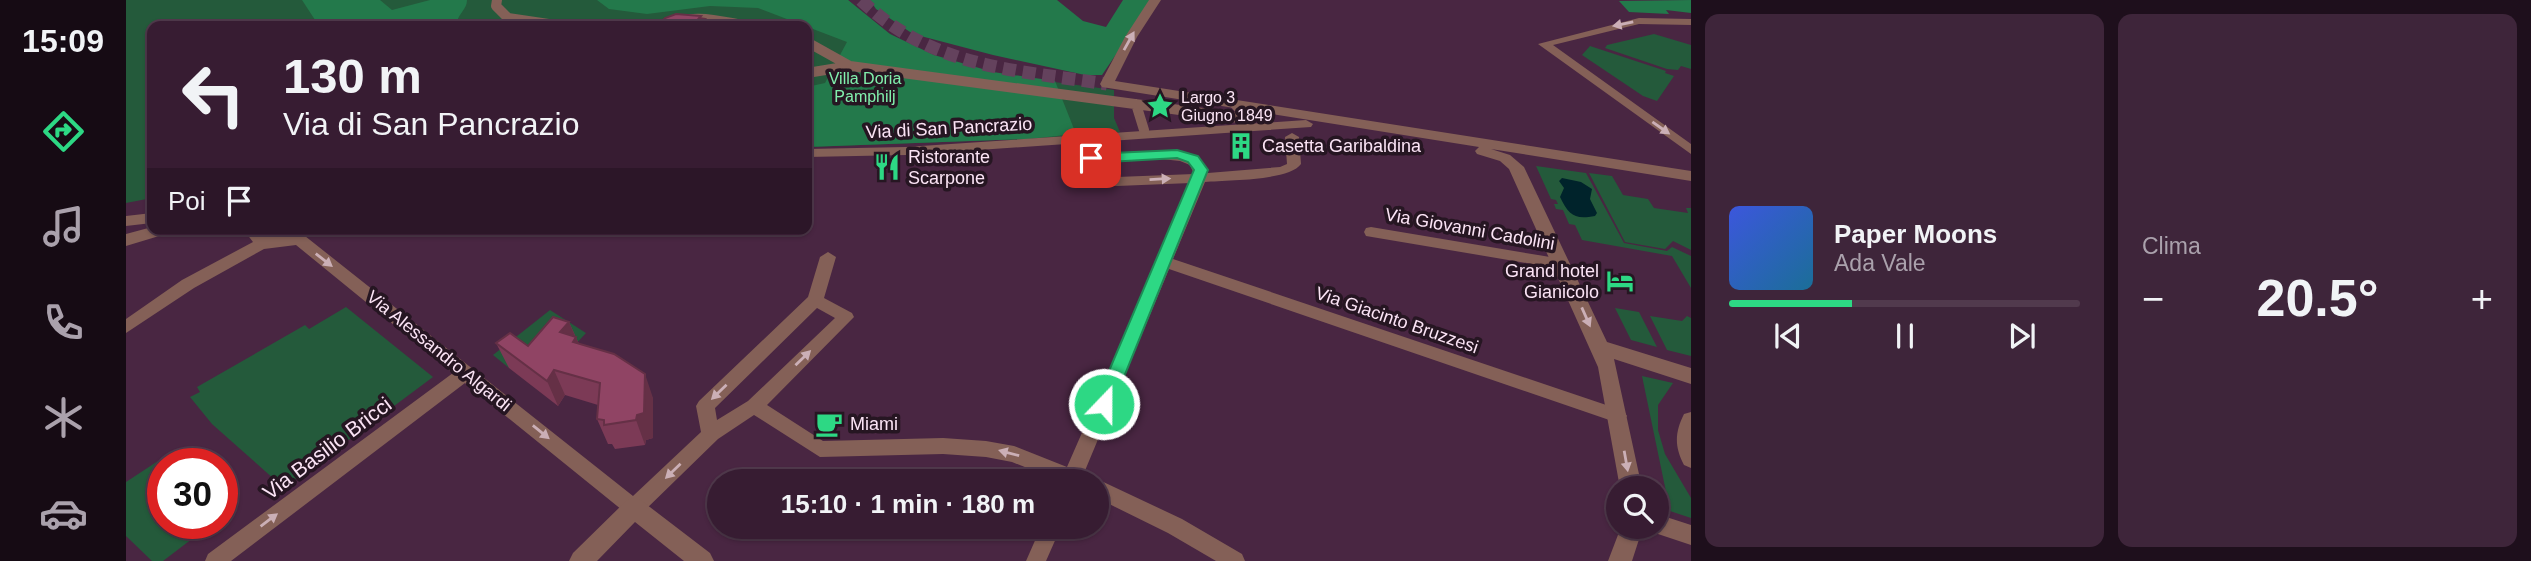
<!DOCTYPE html>
<html lang="it">
<head>
<meta charset="utf-8">
<style>
	:root { --surface:#371c32; --page:#3e253a; --text:#f1f3f6; --muted:#aaa1ac; --line:#513a4d; --accent:#2dd884 }
	body { margin:0; font-family:Helvetica,sans-serif; background:var(--page); color:var(--text); height:100vh; display:flex; flex-direction:column; font-size:26px; white-space:nowrap }
	* { box-sizing:border-box; margin:0 }
	p { font-size:23px; color:var(--muted) }
	.icon { flex:none; width:38px; height:38px; fill:none; stroke:currentColor; stroke-width:2; stroke-linecap:round; stroke-linejoin:round }
	.map { position:relative; flex:1; overflow:hidden }
	.side { display:flex; flex-direction:column; gap:14px; padding:14px; background:#1e0f1c; width:840px }
	.side>* { flex:none }
	.top-card { position:absolute; left:21px; top:21px; width:665px; height:214px; border-radius:14px; box-shadow:0 2px 5px #0004,0 0 0 2px var(--line); background:#371c32; color:var(--text); overflow:hidden }
	.buttons { position:absolute; left:1480px; top:476px; display:grid; gap:14px }
	.buttons a { display:grid; place-items:center; width:63px; height:63px; border-radius:50%; background:var(--surface); box-shadow:0 2px 5px #0004,0 0 0 2px var(--line); font-size:35px }
	.speed { position:absolute; left:21px; top:448px; display:flex; gap:14px; font-size:35px; font-weight:700; text-align:center }
	.speed>* { display:grid; place-content:center; width:91px; height:91px; border-radius:50%; background:var(--surface); box-shadow:0 2px 5px #0004,0 0 0 2px var(--line); line-height:1 }
	.speed .limit { border:10px solid #d22; background:#fff; color:#111 }
	.pin { position:absolute; display:grid; place-items:center; width:60px; height:60px; color:#fff; margin:-30px; border-radius:14px; box-shadow:0 4px 10px #0006 }
	.me { position:absolute; width:77px; margin:-38px; rotate:22deg; stroke-linejoin:round; filter:drop-shadow(0 0 5px #0008) }
	.turn { display:flex; align-items:center; gap:24px; height:147px; padding:0 21px; font-size:32px }
	.turn .icon { width:91px; height:91px; stroke-width:2.5 }
	.turn b { display:block; font-size:49px; line-height:60px }
	.then { display:flex; align-items:center; height:66px; padding:0 21px; background:#0003; gap:14px; font-size:26px }
	.big { font-size:52px; font-weight:600; line-height:1.1 }
	.side .widget { flex:1; display:flex; flex-direction:column; justify-content:center; gap:10px; min-width:0; padding:0 24px; border-radius:14px; background:var(--page) }
	.song { display:flex; align-items:center; gap:21px }
	.cover { width:84px; height:84px; border-radius:10px; background:linear-gradient(135deg,hsl(230 70% 55%),hsl(200 70% 35%)) }
	.played { height:7px; border-radius:4px; background:linear-gradient(90deg,var(--accent) 35%,var(--line) 35%) }
	.keys { display:flex; justify-content:space-around; direction:ltr }
	.heat { display:flex; justify-content:space-between; align-items:center; font-size:38px; direction:ltr }
	.side .tiles { flex:1; display:grid; gap:14px; grid-template-columns:repeat(2,1fr) }
	.trip { position:absolute; left:581px; top:469px; width:402px; height:70px; border-radius:35px; background:var(--surface); box-shadow:0 2px 5px #0004,0 0 0 2px var(--line); font-weight:600; line-height:70px; text-align:center }
	main { display:flex; flex:1; min-height:0 }
	.dock { display:flex; flex-direction:column; width:126px; justify-content:space-around; align-items:center; background:#160b14; color:var(--muted) }
	.dock .icon { width:49px; height:49px }
	.dock .current { color:var(--accent) }
	.dock b { font-size:32px; color:var(--text) }
	.map>svg:first-child { display:block }
	.green { fill:#245a3b }
	.forest { fill:#23794b }
	.water { fill:#00232b }
	.lines { fill:none; stroke-linecap:round; stroke-linejoin:round }
	.tertiary-tunnel { stroke:#64425d; stroke-width:13; stroke-dasharray:13 7; stroke-linecap:butt }
	.pedestrian { stroke:#846057; stroke-width:10 }
	.minor { fill:#846057; fill-rule:evenodd }
	.tertiary { fill:#846057; fill-rule:evenodd }
	.wall { fill:#7c3a56 }
	.shaded-wall { fill:#653046 }
	.building { fill:#904464; stroke:#653046; stroke-width:2 }
	.oneway { fill:#cbafb6 }
	.route { fill:#2dd884; stroke:#1d8c56; stroke-width:2 }
	.labels { text-anchor:middle; dominant-baseline:central; stroke-width:7; stroke-linejoin:round; paint-order:stroke }
	.far-park-label { font-size:16px; fill:#82f0ad; stroke:#261622 }
	.far-poi-label { font-size:16px; fill:#fbe4f5; stroke:#261622; text-anchor:start }
	.street-label { font-size:18px; fill:#fbe4f5; stroke:#261622 }
	.poi-label { font-size:18px; fill:#fbe4f5; stroke:#261622; text-anchor:start }
	.near-street-label { font-size:21px; fill:#fbe4f5; stroke:#261622 }
</style>
</head>
<body>
<main>
<nav class="dock">
<b>15:09</b>
<svg class="icon current" aria-label="directions" viewBox="0 0 24 24"><path d="M12 3l9 9-9 9-9-9zM9 14v-3h6M13 9l2 2-2 2"/></svg>
<svg class="icon" aria-label="music" viewBox="0 0 24 24"><path d="M9 18V5l10-2v13"/><circle cx="6" cy="18" r="3"/><circle cx="16" cy="16" r="3"/></svg>
<svg class="icon" aria-label="phone" viewBox="0 0 24 24"><path d="M5 4h4l2 5-3 2q2 4 5 5l2-3 5 2v4C11 20 4 13 5 4z"/></svg>
<svg class="icon" aria-label="climate" viewBox="0 0 24 24"><path d="M12 3v18M4 7l16 10M4 17L20 7"/></svg>
<svg class="icon" aria-label="car" viewBox="0 0 24 24"><path d="M5 17H2v-5l4-1 3-4h7l3 4 3 1v5h-3M9 17h6M6 11h13"/><circle cx="7" cy="17" r="2"/><circle cx="17" cy="17" r="2"/></svg>
</nav>
<div class="map">
<svg width="1565" height="561" viewBox="0 0 1565 561">
	<rect width="100%" height="100%" fill="#492642"/>
	<path class="green" d="M0,0H722C735,11 749,24 764,34C828,75 914,79 988,90V118L994,132L902,139L681,147V26H26V198L0,203Z
		M1528,34L1565,45V69L1555,66L1552,70L1541,69L1479,48L1481,45Z
		M1464,46L1540,71L1539,73L1548,76L1531,101L1517,96L1456,55Z
		M1410,166L1460,173L1498,243L1541,251L1546,247L1565,256V288L1546,256L1456,240L1449,225L1443,224L1437,210L1430,209L1428,204H1432L1430,200L1425,199Z
		M1463,173L1486,176L1497,195L1522,199L1528,208L1562,213L1560,208H1565V250L1547,241L1539,249L1499,242Z
		M220,307L307,377L158,488L86,424L64,397L74,392L71,387L179,325L183,329Z
		M1489,308L1513,312L1531,347L1505,340Z
		M424,310L460,333L449,345L396,358L383,368L367,355Z
		M1524,316L1556,321L1561,316L1565,318V356L1541,350Z
		M1516,376L1547,383L1532,405V430L1539,454L1565,498V518L1544,511Z
		M32,461L37,465V523H87L37,561H26L0,536V482Z"/>
	<path class="forest" d="M176,0H254L266,10L304,0H341C341,9 333,13 331,22L335,26H193Z
		M471,0H722L764,34L808,55L867,72L929,81L950,134L902,139L681,147V87L699,83L721,42L632,8L584,6L521,14L483,9Z
		M744,0H931L957,21L980,27L997,0H1027L976,75H959L867,55L787,34L750,9Z
		M1565,0V13L1540,10L1543,14L1503,12L1493,1Z"/>
	<path class="water" d="M1436,178L1455,182L1466,189L1464,199L1471,213L1469,216C1448,220 1443,215 1434,197L1438,188L1433,181Z"/>
	<g class="lines">
		<path class="tertiary-tunnel" d="M735,0C806,68 889,70 981,84"/>
		<path class="pedestrian" d="M371,0L370,6L382,18L436,26
			M541,26C566,12 596,22 623,26
			M681,42L724,66L681,73
			M724,66L1121,119
			M1010,104L1018,130"/>
		<path class="minor" d="M1513,18L1565,19V25L1513,24L1427,45L1565,144V154L1412,44Z
			M1109,101L1113,102L1127,117L1126,124L1121,131H1111L1110,128L1115,118L1103,105Z
			M1166,133L1173,137L1175,164C1163,181 1101,180 1079,182L1047,259L1498,411L1501,416L1498,421L1492,423L1043,269L958,473L962,475L965,481H934L886,462L860,457L817,454L694,457L628,415L592,439L515,514L508,517L501,514L339,383L105,561H79L82,554L327,373L170,245L138,249L68,288L0,333V319L56,280L127,242L117,229H133L139,235L163,234L179,236L507,496L575,432L570,406L573,401L682,297L694,257L702,252L710,257L698,298L726,313L728,317L641,405L697,441L817,438L860,441L888,446L941,467L1065,183L991,186L969,185L951,180L947,166L965,154L1043,150L1074,159L1082,173L1154,167L1161,164L1159,137ZM1026,158L1054,161L1064,165L1068,174L991,177L962,174L961,167L969,162ZM691,308L709,318L622,401L591,420L589,408Z
			M1245,227L1436,259L1444,264L1436,269L1240,236L1238,232L1240,228Z
			M971,479L1056,519L1116,554L1119,561H1090L1042,533L971,498V481H966Z
			M915,527H935L920,561H900Z"/>
		<path class="tertiary" d="M1023,0H1035L1011,37L989,81L1565,171V181L1365,149L1384,155L1398,167L1481,342L1565,368V384L1488,359L1516,488H1494L1472,367L1383,169L1374,161L1351,154L1349,151L1353,147L976,87L974,84L999,37Z
			M1180,120L1187,124L1185,127L780,155L681,157V149L780,147Z
			M26,213V223L0,226V216Z
			M26,227V229H45L43,233L0,246V234Z
			M1565,412V468L1558,465C1548,446 1549,432 1558,414Z
			M508,498L516,501L584,553L588,561H558L509,522L471,561H443L447,553L500,501Z
			M1531,514L1565,525V545L1523,531L1521,527H1531Z
			M1495,527H1517L1506,561H1482Z"/>
	</g>
	<path class="wall" d="M443,322L453,344L527,398V438L520,440L519,445L489,449L486,444H482L471,419L472,405L439,395L432,406L383,368L370,343L402,346Z"/>
	<path class="shaded-wall" d="M575,16L576,21L579,19L580,26H572L573,18Z
		M443,322L450,338V337L461,362L434,332Z
		M428,370L439,395L432,406L421,381Z
		M519,374L527,398V438L520,440L519,445L510,420Z"/>
	<path class="building" d="M550,14L575,16L573,18L579,19L572,26H531L539,18Z
		M427,317L443,322L434,332L450,337L447,342L488,354L519,374L518,413L511,415L510,420L478,425V420L471,419L474,383L428,370L421,381L370,343L384,333L402,346Z"/>
	<defs><path id="oneway-solid" d="M-6-.8H1V-3.2L6.5 0L1 3.2V.8H-6Z" transform="scale(1.75)"/></defs>
	<g class="oneway">
		<use href="#oneway-solid" transform="translate(1497 24) rotate(168)"/>
		<use href="#oneway-solid" transform="translate(1003 41) rotate(-61)"/>
		<use href="#oneway-solid" transform="translate(1535 128) rotate(35)"/>
		<use href="#oneway-solid" transform="translate(1034 179) rotate(-3)"/>
		<use href="#oneway-solid" transform="translate(198 260) rotate(38)"/>
		<use href="#oneway-solid" transform="translate(1460 317) rotate(66)"/>
		<use href="#oneway-solid" transform="translate(677 358) rotate(-44)"/>
		<use href="#oneway-solid" transform="translate(593 392) rotate(136)"/>
		<use href="#oneway-solid" transform="translate(415 432) rotate(39)"/>
		<use href="#oneway-solid" transform="translate(883 453) rotate(-165)"/>
		<use href="#oneway-solid" transform="translate(1500 461) rotate(80)"/>
		<use href="#oneway-solid" transform="translate(547 471) rotate(136)"/>
		<use href="#oneway-solid" transform="translate(143 520) rotate(-37)"/>
	</g>
	<path class="route" d="M1051,150L1072,156L1082,170L987,404L984,409L978,411L971,409L969,404L1068,170L1062,162L1051,158L965,163L958,158L965,154Z"/>
	<defs>
		<symbol id="sight-bare" viewBox="-9 -9 18 18"><path d="M0-6L1.8-2.2L6-1.7L2.9 1.2L3.7 5.4L0 3.3L-3.7 5.4L-2.9 1.2L-6-1.7L-1.8-2.2Z" fill="#2dd884" stroke="#261622" stroke-width="2.5" paint-order="stroke"/></symbol>
		<symbol id="building-bare" viewBox="-9 -9 18 18"><path d="M-4-6H4V6H1V3H-1V6H-4ZM-2.5-4.3h1.7v1.8h-1.7ZM.8-4.3h1.7v1.8H.8ZM-2.5-1h1.7V.8h-1.7ZM.8-1h1.7V.8H.8Z" fill="#2dd884" stroke="#261622" stroke-width="2.5" paint-order="stroke"/></symbol>
		<symbol id="restaurant-bare" viewBox="-9 -9 18 18"><path d="M-5-6h1v4h1v-4h1v4h1v-4h1v5L-1.5 .5V6h-2V.5L-5-1ZM5-6V6H3V1.5H1.5Q1.5-4 5-6Z" fill="#2dd884" stroke="#261622" stroke-width="2.5" paint-order="stroke"/></symbol>
		<symbol id="hotel-bare" viewBox="-9 -9 18 18"><path d="M-6-4.5h1.5V1H6V5H4.5V3h-9V5H-6ZM-4 0a1.8 1.8 0 1 1 3.6 0ZM.5 0V-2.5h3Q6-2.5 6 0Z" fill="#2dd884" stroke="#261622" stroke-width="2.5" paint-order="stroke"/></symbol>
		<symbol id="cafe-bare" viewBox="-9 -9 18 18"><path d="M-5.5-4.5H6V0H3Q3 3.5 0 3.5H-2.5Q-5.5 3.5-5.5 0ZM3-3.2v2h1.7v-2ZM-6 4.5H4V6H-6Z" fill="#2dd884" stroke="#261622" stroke-width="2.5" paint-order="stroke"/></symbol>
	</defs>
	<g fill-rule="evenodd">
		<use href="#sight-bare" x="1015" y="87" width="38" height="38"/>
		<use href="#building-bare" x="1096" y="127" width="38" height="38"/>
		<use href="#restaurant-bare" x="742" y="148" width="38" height="38"/>
		<use href="#hotel-bare" x="1475" y="262" width="38" height="38"/>
		<use href="#cafe-bare" x="684" y="405" width="38" height="38"/>
	</g>
	<g class="labels">
		<g class="far-park-label">
			<text x="739" y="78">Villa Doria<tspan x="739" dy="18">Pamphilj</tspan></text>
		</g>
		<g class="far-poi-label">
			<text x="1055" y="97">Largo 3<tspan x="1055" dy="18">Giugno 1849</tspan></text>
		</g>
		<g class="street-label">
			<text transform="translate(823 128) rotate(-3)">Via di San Pancrazio</text>
			<text transform="translate(1344 229) rotate(10)">Via Giovanni Cadolini</text>
			<text transform="translate(1271 320) rotate(19)">Via Giacinto Bruzzesi</text>
			<text transform="translate(313 351) rotate(39)">Via Alessandro Algardi</text>
		</g>
		<g class="poi-label">
			<text x="1136" y="146">Casetta Garibaldina</text>
			<text x="782" y="157">Ristorante<tspan x="782" dy="21">Scarpone</tspan></text>
			<text x="1473" y="271" text-anchor="end">Grand hotel<tspan x="1473" dy="21">Gianicolo</tspan></text>
			<text x="724" y="424">Miami</text>
		</g>
		<g class="near-street-label">
			<text transform="translate(201 448) rotate(-37)">Via Basilio Bricci</text>
		</g>
	</g>
</svg>
<div class="buttons">
<a><svg class="icon" aria-label="search" viewBox="0 0 24 24"><circle cx="10" cy="10" r="6"/><path d="M15 15l6 6"/></svg></a>
</div>
<div class="speed"><div class="limit">30</div></div>
<div class="pin" style="left:965px;top:158px;background:#d93025"><svg class="icon" aria-label="arrive" viewBox="0 0 24 24"><path d="M6 21V4h12l-3 4 3 4H6"/></svg></div>
<svg class="me" style="left:978px;top:404px" viewBox="-20 -20 40 40"><circle r="17" fill="#2dd884" stroke="#fff" stroke-width="3"/><path d="M0-11L8 9 0 5-8 9z" fill="#fff"/></svg>
<div class="trip">15:10 · 1 min · 180 m</div>
<div class="top-card">
<div class="turn"><svg class="icon" aria-label="left" viewBox="0 0 24 24"><path d="M17 20v-9H6M10 6l-5 5 5 5"/></svg><div><b>130 m</b>Via di San Pancrazio</div></div>
<div class="then">Poi<svg class="icon" aria-label="arrive" viewBox="0 0 24 24"><path d="M6 21V4h12l-3 4 3 4H6"/></svg></div>
</div>
</div>
<section class="side">
<div class="tiles">
<div class="widget">
<div class="song"><i class="cover"></i><div><b>Paper Moons</b><p>Ada Vale</p></div></div>
<div class="played"></div>
<div class="keys"><svg class="icon" aria-label="previous" viewBox="0 0 24 24"><path d="M18 5L8 12l10 7zM5 5v14"/></svg><svg class="icon" aria-label="pause" viewBox="0 0 24 24"><path d="M8 5v14M16 5v14"/></svg><svg class="icon" aria-label="next" viewBox="0 0 24 24"><path d="M6 5l10 7-10 7zM19 5v14"/></svg></div>
</div>
<div class="widget"><p>Clima</p>
<div class="heat"><a>−</a><b class="big">20.5°</b><a>+</a></div>
</div>
</div>
</section>
</main>
</body>
</html>
